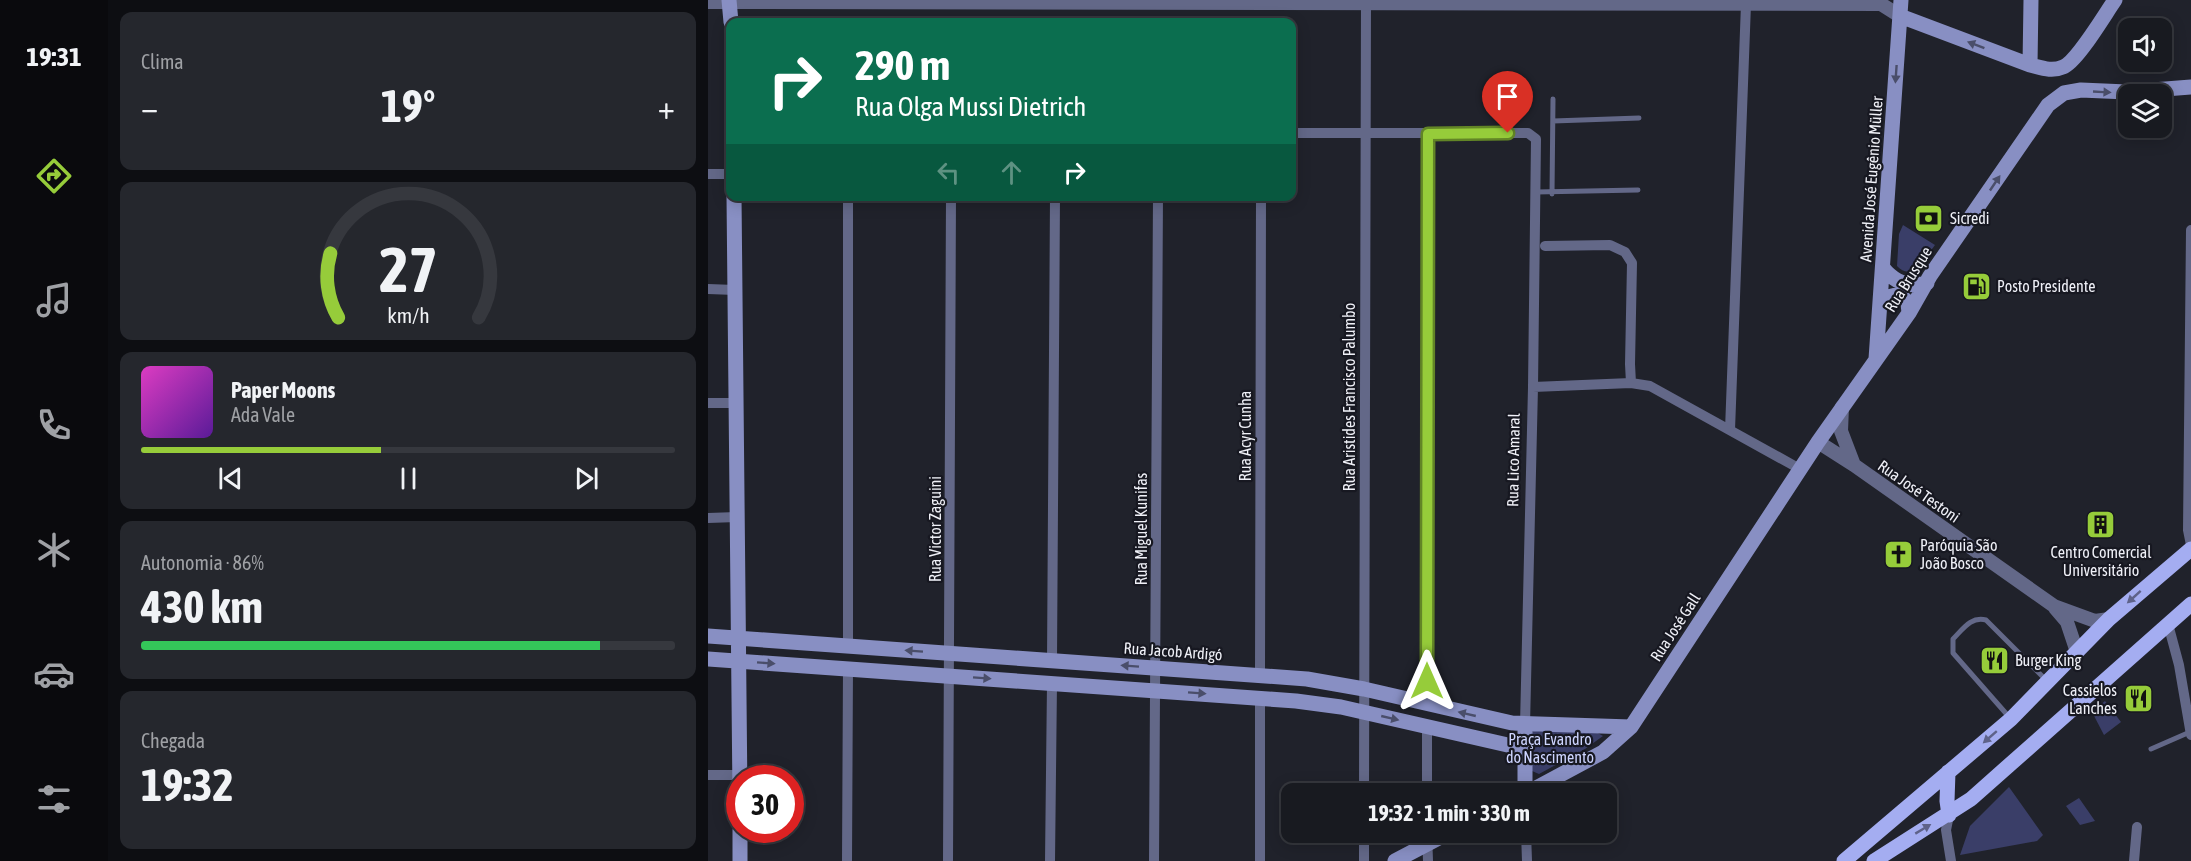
<!DOCTYPE html>
<html lang="pt">
<head>
<meta charset="utf-8">
<style>
	:root { --surface:#181a20; --page:#25272d; --text:#f1f3f6; --muted:#9fa1a5; --line:#36383e; --accent:#96cc3a }
	body { margin:0; font-family:"Asap Condensed",sans-serif; background:var(--page); color:var(--text); height:100vh; display:flex; flex-direction:column; font-size:22px; white-space:nowrap }
	* { box-sizing:border-box; margin:0 }
	p { font-size:20px; color:var(--muted) }
	.icon { flex:none; width:33px; height:33px; fill:none; stroke:currentColor; stroke-width:2; stroke-linecap:round; stroke-linejoin:round }
	.map { position:relative; flex:1; overflow:hidden }
	.panel { display:flex; flex-direction:column; gap:12px; padding:12px; background:#0d0e12; width:600px }
	.panel>* { flex:none }
	.top-card { position:absolute; left:18px; top:18px; width:570px; height:183px; border-radius:12px; box-shadow:0 3px 15px #0003,0 0 0 2px var(--line); background:#0b6e4f; color:#fff; overflow:hidden }
	.controls { position:absolute; left:1410px; top:18px; display:grid; gap:12px }
	.controls a { display:grid; place-items:center; width:54px; height:54px; border-radius:12px; background:var(--surface); box-shadow:0 3px 15px #0003,0 0 0 2px var(--line); font-size:30px }
	.speed { position:absolute; left:18px; top:765px; display:flex; gap:12px; font-size:30px; font-weight:700; text-align:center }
	.speed>* { display:grid; place-content:center; width:78px; height:78px; border-radius:50%; background:var(--surface); box-shadow:0 3px 15px #0003,0 0 0 2px var(--line); line-height:1 }
	.speed .limit { border:9px solid #d22; background:#fff; color:#111 }
	.pin { position:absolute; display:grid; place-items:center; width:51px; height:51px; color:#fff; margin:-62px -26px; border-radius:50% 50% 50% 0; rotate:-45deg; box-shadow:0 0 6px #0007 }
	.pin .icon { rotate:45deg }
	.me { position:absolute; width:66px; margin:-33px; rotate:0deg; stroke-linejoin:round; filter:drop-shadow(0 0 4px #0008) }
	.turn { display:flex; align-items:center; gap:21px; height:126px; padding:0 30px; font-size:27px }
	.turn .icon { width:78px; height:78px; stroke-width:2.5 }
	.turn b { display:block; font-size:42px; line-height:51px }
	.lanes { display:flex; align-items:center; height:57px; padding:0 30px; background:#0003; justify-content:center; gap:30px; direction:ltr }
	.lanes .off { opacity:.35 }
	.big { font-size:45px; font-weight:700; line-height:1.1 }
	.panel .widget { flex:1; display:flex; flex-direction:column; justify-content:center; gap:9px; min-width:0; padding:0 21px; border-radius:12px; background:var(--page) }
	.panel .dial { align-items:center; gap:0 }
	.dial svg { height:156px; overflow:visible; fill:none; stroke:var(--line); stroke-width:7; stroke-linecap:round; text-anchor:middle }
	.dial text { fill:var(--text); stroke:none }
	.song { display:flex; align-items:center; gap:18px }
	.cover { width:72px; height:72px; border-radius:9px; background:linear-gradient(135deg,hsl(310 70% 55%),hsl(270 70% 35%)) }
	.played { height:6px; border-radius:3px; background:linear-gradient(90deg,var(--accent) 45%,var(--line) 45%) }
	.keys { display:flex; justify-content:space-around; direction:ltr }
	.heat { display:flex; justify-content:space-between; align-items:center; font-size:33px; direction:ltr }
	.charge { height:9px; border-radius:4px; background:linear-gradient(90deg,#34c759 86%,var(--line) 0) }
	.trip { position:absolute; left:573px; top:783px; width:336px; height:60px; border-radius:12px; background:var(--surface); box-shadow:0 3px 15px #0003,0 0 0 2px var(--line); font-weight:700; line-height:60px; text-align:center }
	main { display:flex; flex:1; min-height:0 }
	.tabs { display:flex; flex-direction:column; width:108px; justify-content:space-around; align-items:center; background:#0a0a0d; color:var(--muted) }
	.tabs .icon { width:42px; height:42px }
	.tabs .on { color:var(--accent) }
	.tabs b { font-size:27px; color:var(--text) }
	.map>svg:first-child { display:block }
	.green { fill:#3a3e68 }
	.lines { fill:none; stroke-linecap:round; stroke-linejoin:round }
	.service { stroke:#636888; stroke-width:5 }
	.minor { stroke:#636888; stroke-width:10 }
	.tertiary { stroke:#636888; stroke-width:14 }
	.secondary { stroke:#888fc3; stroke-width:15 }
	.primary { stroke:#a4adf1; stroke-width:15 }
	.oneway { fill:#4a4e6a }
	.oneway2 { fill:#5e6289 }
	.route-casing { stroke:#628526; stroke-width:15 }
	.route { stroke:#96cc3a; stroke-width:10 }
	.labels { text-anchor:middle; dominant-baseline:central; stroke-width:4.5; stroke-linejoin:round; paint-order:stroke }
	.street-label { font-size:16px; fill:#eff0f7; stroke:#171821 }
	.poi-label { font-size:16px; fill:#eff0f7; stroke:#171821; text-anchor:start }
	.park-label { font-size:16px; fill:#ced5ff; stroke:#171821 }
</style>
</head>
<body>
<main>
<nav class="tabs">
<b>19:31</b>
<svg class="icon on" aria-label="directions" viewBox="0 0 24 24"><path d="M12 3l9 9-9 9-9-9zM9 14v-3h6M13 9l2 2-2 2"/></svg>
<svg class="icon" aria-label="music" viewBox="0 0 24 24"><path d="M9 18V5l10-2v13"/><circle cx="6" cy="18" r="3"/><circle cx="16" cy="16" r="3"/></svg>
<svg class="icon" aria-label="phone" viewBox="0 0 24 24"><path d="M5 4h4l2 5-3 2q2 4 5 5l2-3 5 2v4C11 20 4 13 5 4z"/></svg>
<svg class="icon" aria-label="climate" viewBox="0 0 24 24"><path d="M12 3v18M4 7l16 10M4 17L20 7"/></svg>
<svg class="icon" aria-label="car" viewBox="0 0 24 24"><path d="M5 17H2v-5l4-1 3-4h7l3 4 3 1v5h-3M9 17h6M6 11h13"/><circle cx="7" cy="17" r="2"/><circle cx="17" cy="17" r="2"/></svg>
<svg class="icon" aria-label="filters" viewBox="0 0 24 24"><path d="M4 7h16M4 17h16"/><circle cx="9" cy="7" r="2"/><circle cx="15" cy="17" r="2"/></svg>
</nav>
<section class="panel">
<div class="widget"><p>Clima</p>
<div class="heat"><a>−</a><b class="big">19°</b><a>+</a></div>
</div>
<div class="widget dial"><svg viewBox="0 0 100 80">
<path d="M14 69A42 42 0 1 1 86 69"/>
<path d="M14 69A42 42 0 0 1 10 36" stroke="#96cc3a"/>
<text x="50" y="56" font-size="32" font-weight="700">27</text>
<text x="50" y="72" font-size="11">km/h</text>
</svg></div>
<div class="widget">
<div class="song"><i class="cover"></i><div><b>Paper Moons</b><p>Ada Vale</p></div></div>
<div class="played"></div>
<div class="keys"><svg class="icon" aria-label="previous" viewBox="0 0 24 24"><path d="M18 5L8 12l10 7zM5 5v14"/></svg><svg class="icon" aria-label="pause" viewBox="0 0 24 24"><path d="M8 5v14M16 5v14"/></svg><svg class="icon" aria-label="next" viewBox="0 0 24 24"><path d="M6 5l10 7-10 7zM19 5v14"/></svg></div>
</div>
<div class="widget"><p>Autonomia · 86%</p><b class="big">430 km</b><div class="charge"></div></div>
<div class="widget"><p>Chegada</p><b class="big">19:32</b></div>
</section>
<div class="map">
<svg width="1483" height="861" viewBox="0 0 1483 861">
	<rect width="100%" height="100%" fill="#20222b"/>
	<path class="green" d="M1195,225L1227,245C1218,256 1205,283 1189,266L1191,234Z
		M1397,701L1413,722L1396,735L1384,712Z
		M827,730L888,732L895,736L877,749L831,774L824,771V732Z
		M1301,787L1335,835L1329,841L1252,855L1262,826Z
		M1371,798L1387,821L1372,825L1358,806Z"/>
	<g class="lines">
		<path class="service" d="M845,121L931,118
			M828,192L930,190
			M844,194L845,99
			M1302,718L1245,653V639C1255,629 1263,616 1278,620L1339,681
			M1443,749L1482,732"/>
		<path class="minor" d="M584,133H820L828,139L825,387L817,725
			M0,174H22
			M140,196V646
			M1483,230L1480,530L1483,545
			M837,246L902,245L917,252L924,263L922,364L923,383
			M0,289L27,290
			M825,387L923,383L942,386L1092,469
			M0,403H28
			M1022,430L1038,4
			M0,518L29,517
			M1460,624L1471,665L1483,735
			M344,661L347,196
			M552,676L553,196
			M552,697V861
			M719,704L720,134
			M719,726V794
			M0,775H31
			M656,794L658,0
			M1241,815L1238,830L1243,861
			M656,832V861
			M719,832L720,861
			M818,832L819,861
			M139,861L140,668
			M240,861L243,196
			M342,861L344,683
			M446,861L450,196
			M1426,861L1429,827"/>
		<path class="tertiary" d="M0,2L1173,4L1192,16
			M1134,407L1133,431L1146,465
			M1110,442L1146,465L1346,606L1387,621L1401,619
			M1347,608L1359,622L1369,652"/>
		<path class="secondary" d="M21,0L23,22
			M1192,16L1322,65C1334,68 1344,72 1355,67C1369,62 1397,14 1407,0
			M1322,65L1323,0
			M26,196L32,797
			M1175,268C1186,282 1201,288 1219,283
			M1173,306C1179,293 1192,292 1200,303L1201,313
			M1168,359L1193,0
			M0,636L599,679L656,689L804,723L923,727
			M0,659L588,701L633,707L817,749
			M817,725V793
			M817,794L895,752L923,727L1110,442L1201,313L1222,276L1340,105L1356,93L1373,90L1419,92L1483,87
			M32,830V861
			M687,861L742,832"/>
		<path class="primary" d="M1240,772L1239,801L1241,815
			M1136,861L1303,719L1401,619L1483,549
			M1166,861L1263,799L1483,604"/>
	</g>
	<defs><path id="oneway-solid" d="M-6-.8H1V-3.2L6.5 0L1 3.2V.8H-6Z" transform="scale(1.5)"/></defs>
	<g class="oneway">
		<use href="#oneway-solid" transform="translate(1268 45) rotate(-159)"/>
		<use href="#oneway-solid" transform="translate(1188 74) rotate(94)"/>
		<use href="#oneway-solid" transform="translate(1394 92) rotate(3)"/>
		<use href="#oneway-solid" transform="translate(1287 183) rotate(-56)"/>
		<use href="#oneway-solid" transform="translate(206 651) rotate(-176)"/>
		<use href="#oneway-solid" transform="translate(58 663) rotate(4)"/>
		<use href="#oneway-solid" transform="translate(422 666) rotate(-176)"/>
		<use href="#oneway-solid" transform="translate(274 678) rotate(4)"/>
		<use href="#oneway-solid" transform="translate(489 693) rotate(4)"/>
		<use href="#oneway-solid" transform="translate(759 714) rotate(-167)"/>
		<use href="#oneway-solid" transform="translate(682 718) rotate(13)"/>
	</g>
	<g class="oneway2">
		<use href="#oneway-solid" transform="translate(1426 597) rotate(138)"/>
		<use href="#oneway-solid" transform="translate(1282 737) rotate(139)"/>
		<use href="#oneway-solid" transform="translate(1215 829) rotate(-31)"/>
	</g>
	<g class="lines">
		<defs>
			<path id="route" d="M719,681L720,134L800,133"/>
		</defs>
		<use href="#route" class="route-casing"/>
		<use href="#route" class="route"/>
	</g>
	<defs>
		<symbol id="bank-square" viewBox="-11 -11 22 22"><rect x="-9" y="-9" width="18" height="18" rx="4" fill="#96cc3a" stroke="#171821"/><path d="M-6-4H6V4H-6ZM0-2.3a2.3 2.3 0 1 0 0 4.6a2.3 2.3 0 1 0 0-4.6Z" fill="#111"/></symbol>
		<symbol id="fuel-square" viewBox="-11 -11 22 22"><rect x="-9" y="-9" width="18" height="18" rx="4" fill="#96cc3a" stroke="#171821"/><path d="M-5.5-6h7V0h2V4h1.3V-2.5L3-4.5l.8-.8L6-3V5H2.5V1h-1V6h-7ZM-4.2-4.7v3.2H.2V-4.7Z" fill="#111"/></symbol>
		<symbol id="building-square" viewBox="-11 -11 22 22"><rect x="-9" y="-9" width="18" height="18" rx="4" fill="#96cc3a" stroke="#171821"/><path d="M-4-6H4V6H1V3H-1V6H-4ZM-2.5-4.3h1.7v1.8h-1.7ZM.8-4.3h1.7v1.8H.8ZM-2.5-1h1.7V.8h-1.7ZM.8-1h1.7V.8H.8Z" fill="#111"/></symbol>
		<symbol id="church-square" viewBox="-11 -11 22 22"><rect x="-9" y="-9" width="18" height="18" rx="4" fill="#96cc3a" stroke="#171821"/><path d="M-1.2-6h2.4v3.5h3.3v2.4h-3.3V6h-2.4V-.1h-3.3v-2.4h3.3Z" fill="#111"/></symbol>
		<symbol id="restaurant-square" viewBox="-11 -11 22 22"><rect x="-9" y="-9" width="18" height="18" rx="4" fill="#96cc3a" stroke="#171821"/><path d="M-5-6h1v4h1v-4h1v4h1v-4h1v5L-1.5 .5V6h-2V.5L-5-1ZM5-6V6H3V1.5H1.5Q1.5-4 5-6Z" fill="#111"/></symbol>
	</defs>
	<g fill-rule="evenodd">
		<use href="#bank-square" x="1204" y="202" width="33" height="33"/>
		<use href="#fuel-square" x="1252" y="270" width="33" height="33"/>
		<use href="#building-square" x="1376" y="508" width="33" height="33"/>
		<use href="#church-square" x="1174" y="538" width="33" height="33"/>
		<use href="#restaurant-square" x="1270" y="644" width="33" height="33"/>
		<use href="#restaurant-square" x="1414" y="682" width="33" height="33"/>
	</g>
	<g class="labels">
		<g class="street-label">
			<text transform="translate(1163 179) rotate(-86)">Avenida José Eugênio Müller</text>
			<text transform="translate(1200 279) rotate(-58)">Rua Brusque</text>
			<text transform="translate(641 397) rotate(-90)">Rua Aristides Francisco Palumbo</text>
			<text transform="translate(537 436) rotate(-90)">Rua Acyr Cunha</text>
			<text transform="translate(805 460) rotate(-89)">Rua Lico Amaral</text>
			<text transform="translate(1211 491) rotate(35)">Rua José Testoni</text>
			<text transform="translate(227 529) rotate(-90)">Rua Victor Zaguini</text>
			<text transform="translate(433 529) rotate(-90)">Rua Miguel Kunifas</text>
			<text transform="translate(967 627) rotate(-57)">Rua José Gall</text>
			<text transform="translate(465 651) rotate(4)">Rua Jacob Ardigó</text>
		</g>
		<g class="poi-label">
			<text x="1242" y="218">Sicredi</text>
			<text x="1289" y="286">Posto Presidente</text>
			<text x="1212" y="545">Paróquia São<tspan x="1212" dy="18">João Bosco</tspan></text>
			<text x="1393" y="552" text-anchor="middle">Centro Comercial<tspan x="1393" dy="18">Universitário</tspan></text>
			<text x="1307" y="660">Burger King</text>
			<text x="1409" y="690" text-anchor="end">Cassielos<tspan x="1409" dy="18">Lanches</tspan></text>
		</g>
		<g class="park-label">
			<text x="842" y="739">Praça Evandro<tspan x="842" dy="18">do Nascimento</tspan></text>
		</g>
	</g>
</svg>
<div class="controls">
<a><svg class="icon" aria-label="sound" viewBox="0 0 24 24"><path d="M4 9h4l5-4v14l-5-4H4zM17 9q2 3 0 6"/></svg></a>
<a><svg class="icon" aria-label="layers" viewBox="0 0 24 24"><path d="M12 4l9 5-9 5-9-5zM3 14l9 5 9-5"/></svg></a>
</div>
<div class="speed"><div class="limit">30</div></div>
<div class="pin" style="left:800px;top:133px;background:#d93025"><svg class="icon" aria-label="arrive" viewBox="0 0 24 24"><path d="M6 21V4h12l-3 4 3 4H6"/></svg></div>
<svg class="me" style="left:719px;top:681px" viewBox="-20 -20 40 40"><path d="M0-17L14 15 0 8-14 15z" fill="#96cc3a" stroke="#fff" stroke-width="4"/></svg>
<div class="trip">19:32 · 1 min · 330 m</div>
<div class="top-card">
<div class="turn"><svg class="icon" aria-label="right" viewBox="0 0 24 24"><path d="M7 20v-9h11M14 6l5 5-5 5"/></svg><div><b>290 m</b>Rua Olga Mussi Dietrich</div></div>
<div class="lanes"><svg class="icon off" aria-label="left" viewBox="0 0 24 24"><path d="M17 20v-9H6M10 6l-5 5 5 5"/></svg><svg class="icon off" aria-label="ahead" viewBox="0 0 24 24"><path d="M12 20V5M6 11l6-6 6 6"/></svg><svg class="icon" aria-label="right" viewBox="0 0 24 24"><path d="M7 20v-9h11M14 6l5 5-5 5"/></svg></div>
</div>
</div>
</main>
</body>
</html>
